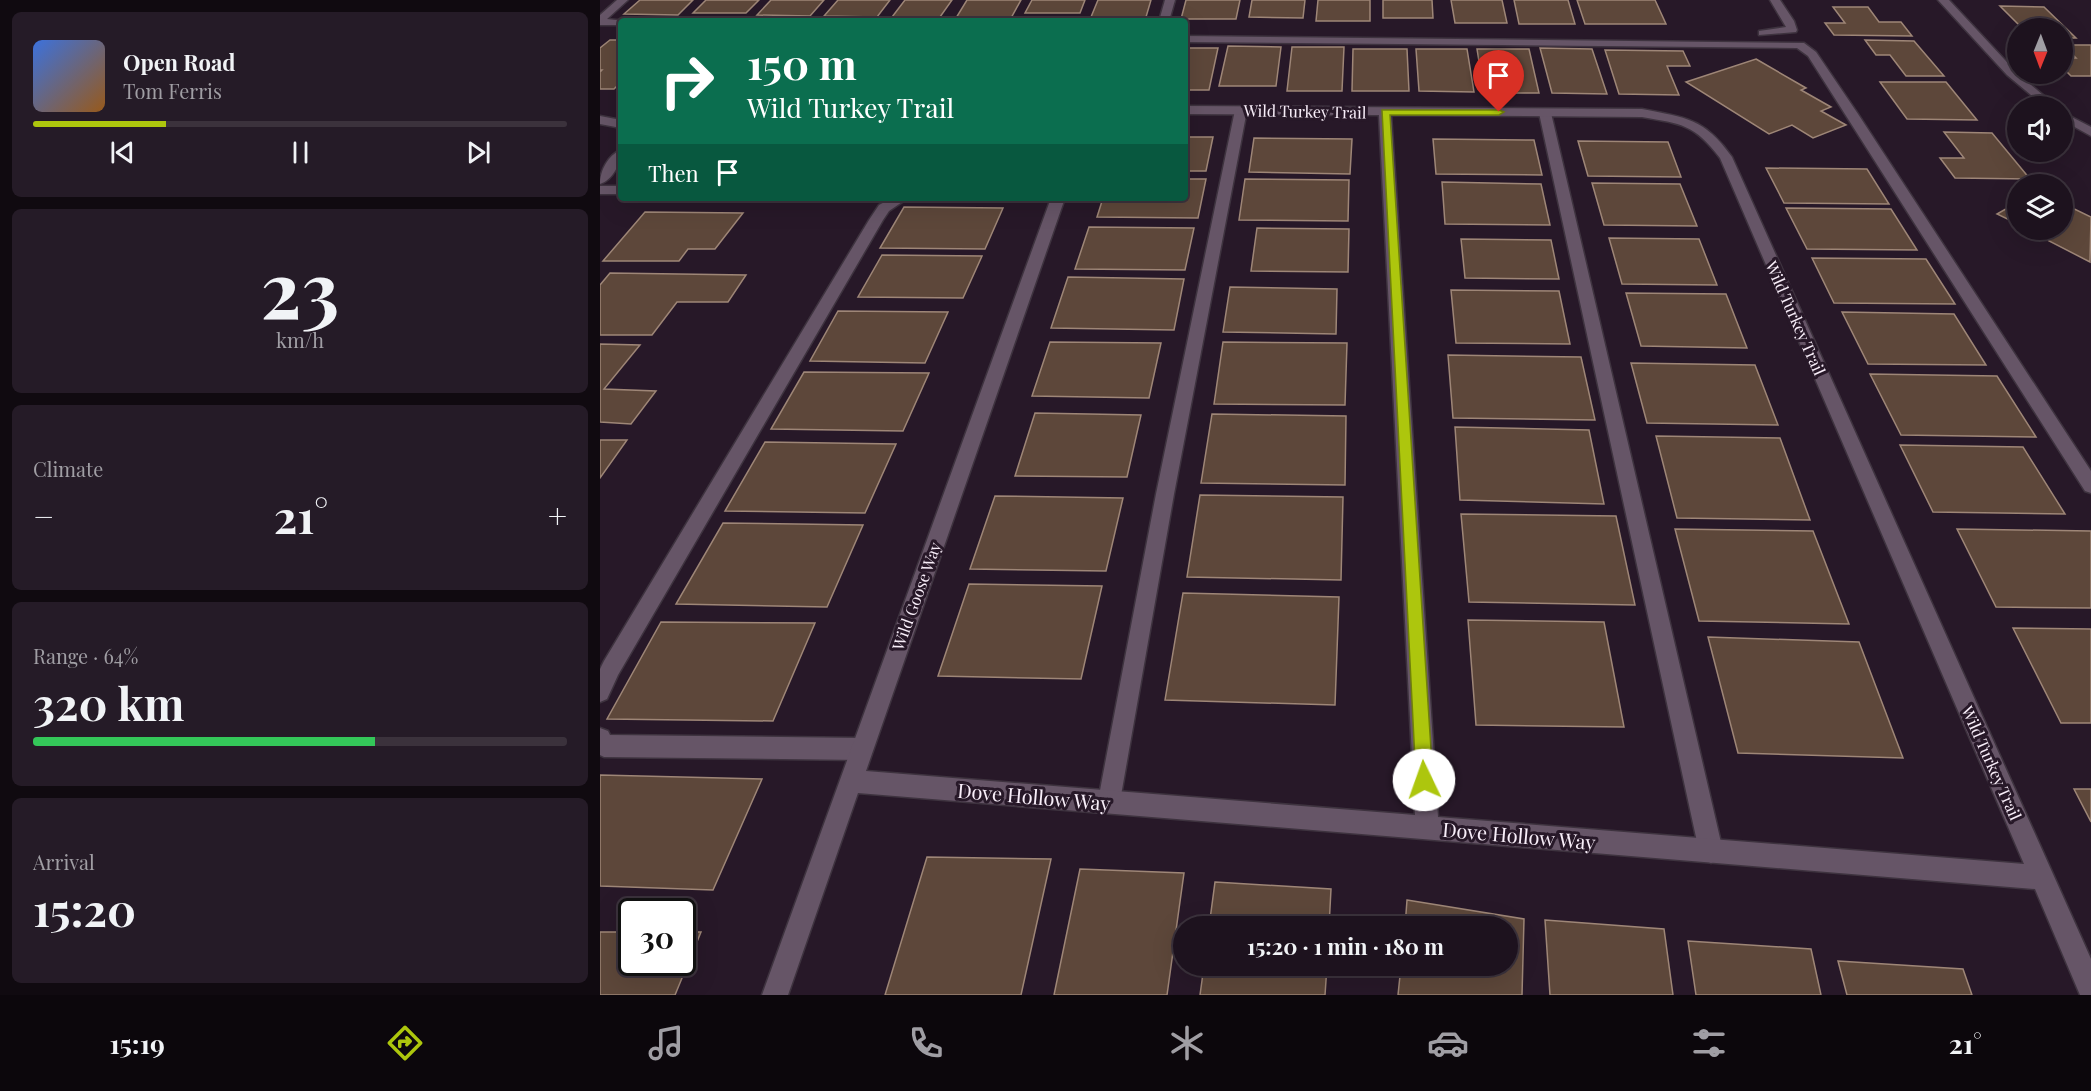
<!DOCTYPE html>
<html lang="en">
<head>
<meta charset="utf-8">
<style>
	:root { --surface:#1d121e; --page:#251b27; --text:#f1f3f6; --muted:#a09ea4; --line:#3b323c; --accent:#adc60d }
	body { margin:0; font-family:"Playfair Display",serif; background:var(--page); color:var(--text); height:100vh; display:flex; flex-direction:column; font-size:22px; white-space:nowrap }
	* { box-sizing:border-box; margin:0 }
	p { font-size:20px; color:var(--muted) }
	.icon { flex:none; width:33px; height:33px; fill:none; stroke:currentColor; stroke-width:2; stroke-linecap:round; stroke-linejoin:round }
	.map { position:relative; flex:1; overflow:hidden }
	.drawer { display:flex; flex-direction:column; gap:12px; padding:12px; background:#100a10; width:600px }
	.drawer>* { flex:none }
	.top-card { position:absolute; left:18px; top:18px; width:570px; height:183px; border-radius:6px; box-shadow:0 6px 24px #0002,0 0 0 2px var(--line); background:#0b6e4f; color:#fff; overflow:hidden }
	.needle { width:39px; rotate:181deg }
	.buttons { position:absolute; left:1407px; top:18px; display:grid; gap:12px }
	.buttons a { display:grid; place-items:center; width:66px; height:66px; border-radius:50%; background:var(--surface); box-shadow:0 6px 24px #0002,0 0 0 2px var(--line); font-size:30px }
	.speed { position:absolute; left:18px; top:898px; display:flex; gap:12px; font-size:30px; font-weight:700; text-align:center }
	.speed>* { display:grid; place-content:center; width:78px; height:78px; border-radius:50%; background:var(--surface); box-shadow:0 6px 24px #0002,0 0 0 2px var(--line); line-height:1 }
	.speed .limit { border:3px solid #111; border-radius:9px; background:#fff; color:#111 }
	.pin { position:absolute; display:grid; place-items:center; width:51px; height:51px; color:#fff; margin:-62px -26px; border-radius:50% 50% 50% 0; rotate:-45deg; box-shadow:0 0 6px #0007 }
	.pin .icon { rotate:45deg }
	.me { position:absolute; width:66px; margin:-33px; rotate:357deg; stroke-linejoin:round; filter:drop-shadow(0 0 4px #0008) }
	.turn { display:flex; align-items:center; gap:21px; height:126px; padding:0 30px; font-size:27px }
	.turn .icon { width:78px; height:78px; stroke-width:2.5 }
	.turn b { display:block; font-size:42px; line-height:51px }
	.then { display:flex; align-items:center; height:57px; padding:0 30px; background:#0003; gap:12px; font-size:22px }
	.big { font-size:45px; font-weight:700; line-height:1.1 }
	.drawer .card { flex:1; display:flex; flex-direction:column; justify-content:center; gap:9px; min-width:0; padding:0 21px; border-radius:9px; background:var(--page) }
	.drawer .dial { align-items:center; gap:0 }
	.dial b { font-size:78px; line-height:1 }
	.song { display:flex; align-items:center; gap:18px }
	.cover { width:72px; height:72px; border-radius:9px; background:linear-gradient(135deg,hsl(220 70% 55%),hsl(30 70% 35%)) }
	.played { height:6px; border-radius:3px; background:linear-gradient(90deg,var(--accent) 25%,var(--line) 25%) }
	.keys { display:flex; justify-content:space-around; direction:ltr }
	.heat { display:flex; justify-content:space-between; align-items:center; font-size:33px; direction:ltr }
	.charge { height:9px; border-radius:4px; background:linear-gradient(90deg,#34c759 64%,var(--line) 0) }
	.trip { position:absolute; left:573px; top:916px; width:345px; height:60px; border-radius:30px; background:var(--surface); box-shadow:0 6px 24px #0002,0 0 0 2px var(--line); font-weight:700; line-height:60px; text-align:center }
	.tab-bar { display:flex; height:96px; justify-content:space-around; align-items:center; background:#0c070c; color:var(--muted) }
	.tab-bar .icon { width:42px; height:42px }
	.tab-bar .current { color:var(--accent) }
	.tab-bar b { font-size:27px; color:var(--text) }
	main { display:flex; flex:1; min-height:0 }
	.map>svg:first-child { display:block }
	.building { fill:#5d473a; stroke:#9e8677; stroke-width:1.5 }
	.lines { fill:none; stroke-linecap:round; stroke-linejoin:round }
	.lane-casing { stroke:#3e333f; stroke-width:3 }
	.street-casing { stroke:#3e333f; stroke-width:3 }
	.lane { fill:#665567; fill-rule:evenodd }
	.street { fill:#665567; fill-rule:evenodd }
	.route { fill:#adc60d; stroke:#708108; stroke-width:1.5 }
	.labels { text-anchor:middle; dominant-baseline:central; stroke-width:6; stroke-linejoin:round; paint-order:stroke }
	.street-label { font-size:16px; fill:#f8eef9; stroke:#271828 }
	.near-street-label { font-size:20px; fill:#f8eef9; stroke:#271828 }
</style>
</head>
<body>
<main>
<section class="drawer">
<div class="card">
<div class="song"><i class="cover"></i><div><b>Open Road</b><p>Tom Ferris</p></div></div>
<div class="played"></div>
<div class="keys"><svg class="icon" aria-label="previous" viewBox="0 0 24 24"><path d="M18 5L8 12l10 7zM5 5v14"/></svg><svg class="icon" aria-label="pause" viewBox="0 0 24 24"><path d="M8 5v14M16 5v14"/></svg><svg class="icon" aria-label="next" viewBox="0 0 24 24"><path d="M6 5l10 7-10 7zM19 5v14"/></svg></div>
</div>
<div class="card dial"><b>23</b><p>km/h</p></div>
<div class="card"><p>Climate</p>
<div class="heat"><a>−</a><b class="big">21°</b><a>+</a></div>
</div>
<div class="card"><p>Range · 64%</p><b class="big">320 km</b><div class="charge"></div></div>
<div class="card"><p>Arrival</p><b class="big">15:20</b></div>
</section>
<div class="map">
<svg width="1491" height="995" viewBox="0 0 1491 995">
	<rect width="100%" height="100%" fill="#271828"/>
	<path class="building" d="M40,0H93L78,15L24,14Z
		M106,0H159L146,13H93Z
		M171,0H224L210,16L157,15Z
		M238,0H290L277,17L224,16Z
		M305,0H352L340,17H292Z
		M367,0H421L411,18H356Z
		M432,0H485L480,13H425Z
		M498,0H551L546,17H491Z
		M586,0H640L636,19H581Z
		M652,0H705L703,18L649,17Z
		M718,0H770V21H716Z
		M783,0H832L833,18H783Z
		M851,0H902L907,23H855Z
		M914,0H968L975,24H919Z
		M977,0H1055L1066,24H985Z
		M1400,6L1444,7L1476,38H1462V28H1422Z
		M1233,7H1268L1279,22H1301L1312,36L1234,35L1225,23H1245Z
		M10,40H21V82L14,89H0V72L2,70H0V48Z
		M1265,40L1314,41L1344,76H1306L1290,55H1276Z
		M1463,45H1491V76H1471L1462,67V58H1476Z
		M628,46L681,47L676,86H619Z
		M692,47H744L742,91H687Z
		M585,48H618L609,90H585Z
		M940,48L992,49L1007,94L952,93Z
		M753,49H807L809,91H752Z
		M816,49H867L874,92L819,91Z
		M877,49H929L939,93H884Z
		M1005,50L1083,51L1090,66H1067L1079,95L1019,94Z
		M1156,59L1206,88L1201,90L1231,107L1221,111L1246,125L1213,138L1192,125L1169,134L1086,82Z
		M1280,82H1346L1377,120L1307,119Z
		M1344,132L1392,133L1430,179L1355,178L1340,158H1364Z
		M585,137H613L606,171H585Z
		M654,138L752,139L750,174L649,172Z
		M833,139L934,140L942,175L836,174Z
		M978,141L1068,142L1081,177L988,176Z
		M1166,168L1267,169L1289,204L1184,203Z
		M585,179H606L598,218L497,217L503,198H585Z
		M645,179L749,180L748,221L639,220Z
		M842,182L941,184L950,225L845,224Z
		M992,183L1080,184L1097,226L1004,225Z
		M1418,202V224L1397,214Z
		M1462,203L1491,217L1490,262L1428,230H1462Z
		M304,207L403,208L385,249L280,248Z
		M1186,208L1291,209L1317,250L1207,249Z
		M45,212L143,213L115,249H88L79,261H3Z
		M489,227L594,228L585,270L475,269Z
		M657,228L749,229L748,272L651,271Z
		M1009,238L1099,239L1117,285L1022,284Z
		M861,239L951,240L959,279L865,278Z
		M282,255L382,256L363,298L258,297Z
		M1212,258L1326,259L1355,304L1234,303Z
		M10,273L146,275L128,302H77L52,335H0V285Z
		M468,277L584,279L574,330L451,328Z
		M630,287L737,289L736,334L623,332Z
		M851,290L959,291L970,344L856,343Z
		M1026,293L1126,294L1147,348L1041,346Z
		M238,311L348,312L325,363L210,361Z
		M1242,312L1354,314L1386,365L1268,364Z
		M450,342L561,343L549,398L432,396Z
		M623,342L747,343L745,405L614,404Z
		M0,344L40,345L4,389L56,391L31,424L0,422Z
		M848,355L981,357L995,420L853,418Z
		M1031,363L1155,365L1178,425L1047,423Z
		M204,372L329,373L303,431L171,429Z
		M1270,374L1397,376L1436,437L1301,435Z
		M435,413L541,415L527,477L415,476Z
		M612,414L746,416L745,485L601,483Z
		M855,427L989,430L1004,504L860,500Z
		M1056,436L1180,438L1210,520L1077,518Z
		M0,440H27L0,478Z
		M165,442L296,444L265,513L125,511Z
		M1300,445L1423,447L1465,514L1333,512Z
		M600,495L743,497L741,580L587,577Z
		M395,496L523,498L506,571L370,569Z
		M861,514L1016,516L1035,605L869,602Z
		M123,523L263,525L227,607L76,604Z
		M1075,529L1213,531L1249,624L1099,621Z
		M1357,529L1491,531V608L1396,607Z
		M369,584L502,586L481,679L338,676Z
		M583,593L739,597L735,705L565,700Z
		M868,620L1004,622L1024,727L876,725Z
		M61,622L215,623L173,721L7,719Z
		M1413,628L1491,629V723H1461Z
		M1108,637L1259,642L1303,758L1138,753Z
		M0,775L162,779L113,890L0,886Z
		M1474,789H1491V822Z
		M327,857L451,859L421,995H285Z
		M480,869L584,873L567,995H454Z
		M615,882L731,889L729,927H609Z
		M807,900L924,919L922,995H798L801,966H908V927H805Z
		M945,920L1064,929L1073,995H950Z
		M0,932H32V963H82V932H101L75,995H0Z
		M1088,941L1211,949L1221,995H1096Z
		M1238,961L1363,969L1372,995H1247Z
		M604,966H727L725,995H600Z"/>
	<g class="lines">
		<defs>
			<path id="lane" d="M17,0H28L7,19L25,21H21V25H0V15Z
				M565,0H575L569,21H559Z
				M1170,0H1180L1194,21L1197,30L1196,32L1159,35V31L1186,27Z
				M585,36L1204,43L1216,52L1258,114L1491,471V493L1485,491L1208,56L1197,48L585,42Z
				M641,106L647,110L574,494L520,801L517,809L509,812L501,809L498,801L556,494L635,110Z
				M945,109L951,113L1123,851L1119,859L1111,863L1103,859L1099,851L939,113Z
				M0,186H21V194H0Z
				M292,198H308L289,211L283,220L18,675L7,699L0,702V669L4,661L269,220L279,205Z
				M0,728L8,731L10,735L262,738L270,741L273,749L270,757L262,760L4,757L0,755Z"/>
			<path id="street" d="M1338,0H1349L1418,74L1456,106H1444L1407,75Z
				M585,106L1042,109C1087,118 1104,118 1132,157L1491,959V995H1480L1435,889L258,793L188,995H162L451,198H465L266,771L815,815L779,115L585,114ZM791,115L1042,117C1082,124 1094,124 1120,158L1424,864L838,817Z
				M1462,112L1491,127V136L1462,120Z
				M0,116L21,120V128L0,124Z
				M21,150C21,163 13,180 0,184C0,171 8,155 21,150Z"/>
		</defs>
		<use href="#lane" class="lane-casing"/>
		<use href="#street" class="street-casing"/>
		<use href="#lane" class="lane"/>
		<use href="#street" class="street"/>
	</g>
	<path class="route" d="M782,110H899L904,112L899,115H790L833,780L830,786L824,789L818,786L816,780Z"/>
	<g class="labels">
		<g class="street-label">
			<text transform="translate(705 111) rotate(1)">Wild Turkey Trail</text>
			<text transform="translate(1196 318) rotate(66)">Wild Turkey Trail</text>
			<text transform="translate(316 596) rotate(-70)">Wild Goose Way</text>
			<text transform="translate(1392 763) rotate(66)">Wild Turkey Trail</text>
		</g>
		<g class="near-street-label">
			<text transform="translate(434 796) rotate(5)">Dove Hollow Way</text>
			<text transform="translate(919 835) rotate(5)">Dove Hollow Way</text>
		</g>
	</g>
</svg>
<div class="buttons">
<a><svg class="needle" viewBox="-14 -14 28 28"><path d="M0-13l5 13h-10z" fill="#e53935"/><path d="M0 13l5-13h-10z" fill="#a09ea4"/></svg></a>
<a><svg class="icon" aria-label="sound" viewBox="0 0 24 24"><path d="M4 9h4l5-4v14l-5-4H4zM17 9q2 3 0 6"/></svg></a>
<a><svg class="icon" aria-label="layers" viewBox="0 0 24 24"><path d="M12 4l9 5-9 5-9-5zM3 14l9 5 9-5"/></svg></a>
</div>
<div class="speed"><div class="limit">30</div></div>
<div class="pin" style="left:899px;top:112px;background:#d93025"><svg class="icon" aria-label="arrive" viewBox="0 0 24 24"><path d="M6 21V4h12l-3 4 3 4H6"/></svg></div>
<svg class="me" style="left:824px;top:780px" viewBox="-20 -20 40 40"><circle r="19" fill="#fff"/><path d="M0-13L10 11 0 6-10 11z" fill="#adc60d"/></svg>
<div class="trip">15:20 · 1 min · 180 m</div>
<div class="top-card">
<div class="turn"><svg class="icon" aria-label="right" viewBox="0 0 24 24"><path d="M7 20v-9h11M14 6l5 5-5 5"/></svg><div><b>150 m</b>Wild Turkey Trail</div></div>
<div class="then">Then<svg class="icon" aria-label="arrive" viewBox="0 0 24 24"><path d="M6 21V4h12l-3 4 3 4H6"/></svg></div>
</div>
</div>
</main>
<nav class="tab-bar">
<b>15:19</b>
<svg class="icon current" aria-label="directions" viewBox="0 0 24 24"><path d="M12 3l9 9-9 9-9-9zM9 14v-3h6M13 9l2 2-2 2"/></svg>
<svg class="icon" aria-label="music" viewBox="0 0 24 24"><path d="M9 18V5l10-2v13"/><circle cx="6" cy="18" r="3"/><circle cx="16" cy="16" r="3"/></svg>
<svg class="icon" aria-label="phone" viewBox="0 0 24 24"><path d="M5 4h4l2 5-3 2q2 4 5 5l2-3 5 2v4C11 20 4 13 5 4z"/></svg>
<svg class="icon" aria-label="climate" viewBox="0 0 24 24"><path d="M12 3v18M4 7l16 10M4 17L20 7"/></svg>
<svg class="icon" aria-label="car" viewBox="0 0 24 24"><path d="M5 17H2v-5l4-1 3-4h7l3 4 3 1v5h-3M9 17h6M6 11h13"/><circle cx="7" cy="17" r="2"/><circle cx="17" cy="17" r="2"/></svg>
<svg class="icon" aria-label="filters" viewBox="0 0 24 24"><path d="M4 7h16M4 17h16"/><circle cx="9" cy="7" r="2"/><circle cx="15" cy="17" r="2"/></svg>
<b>21°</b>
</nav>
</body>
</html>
